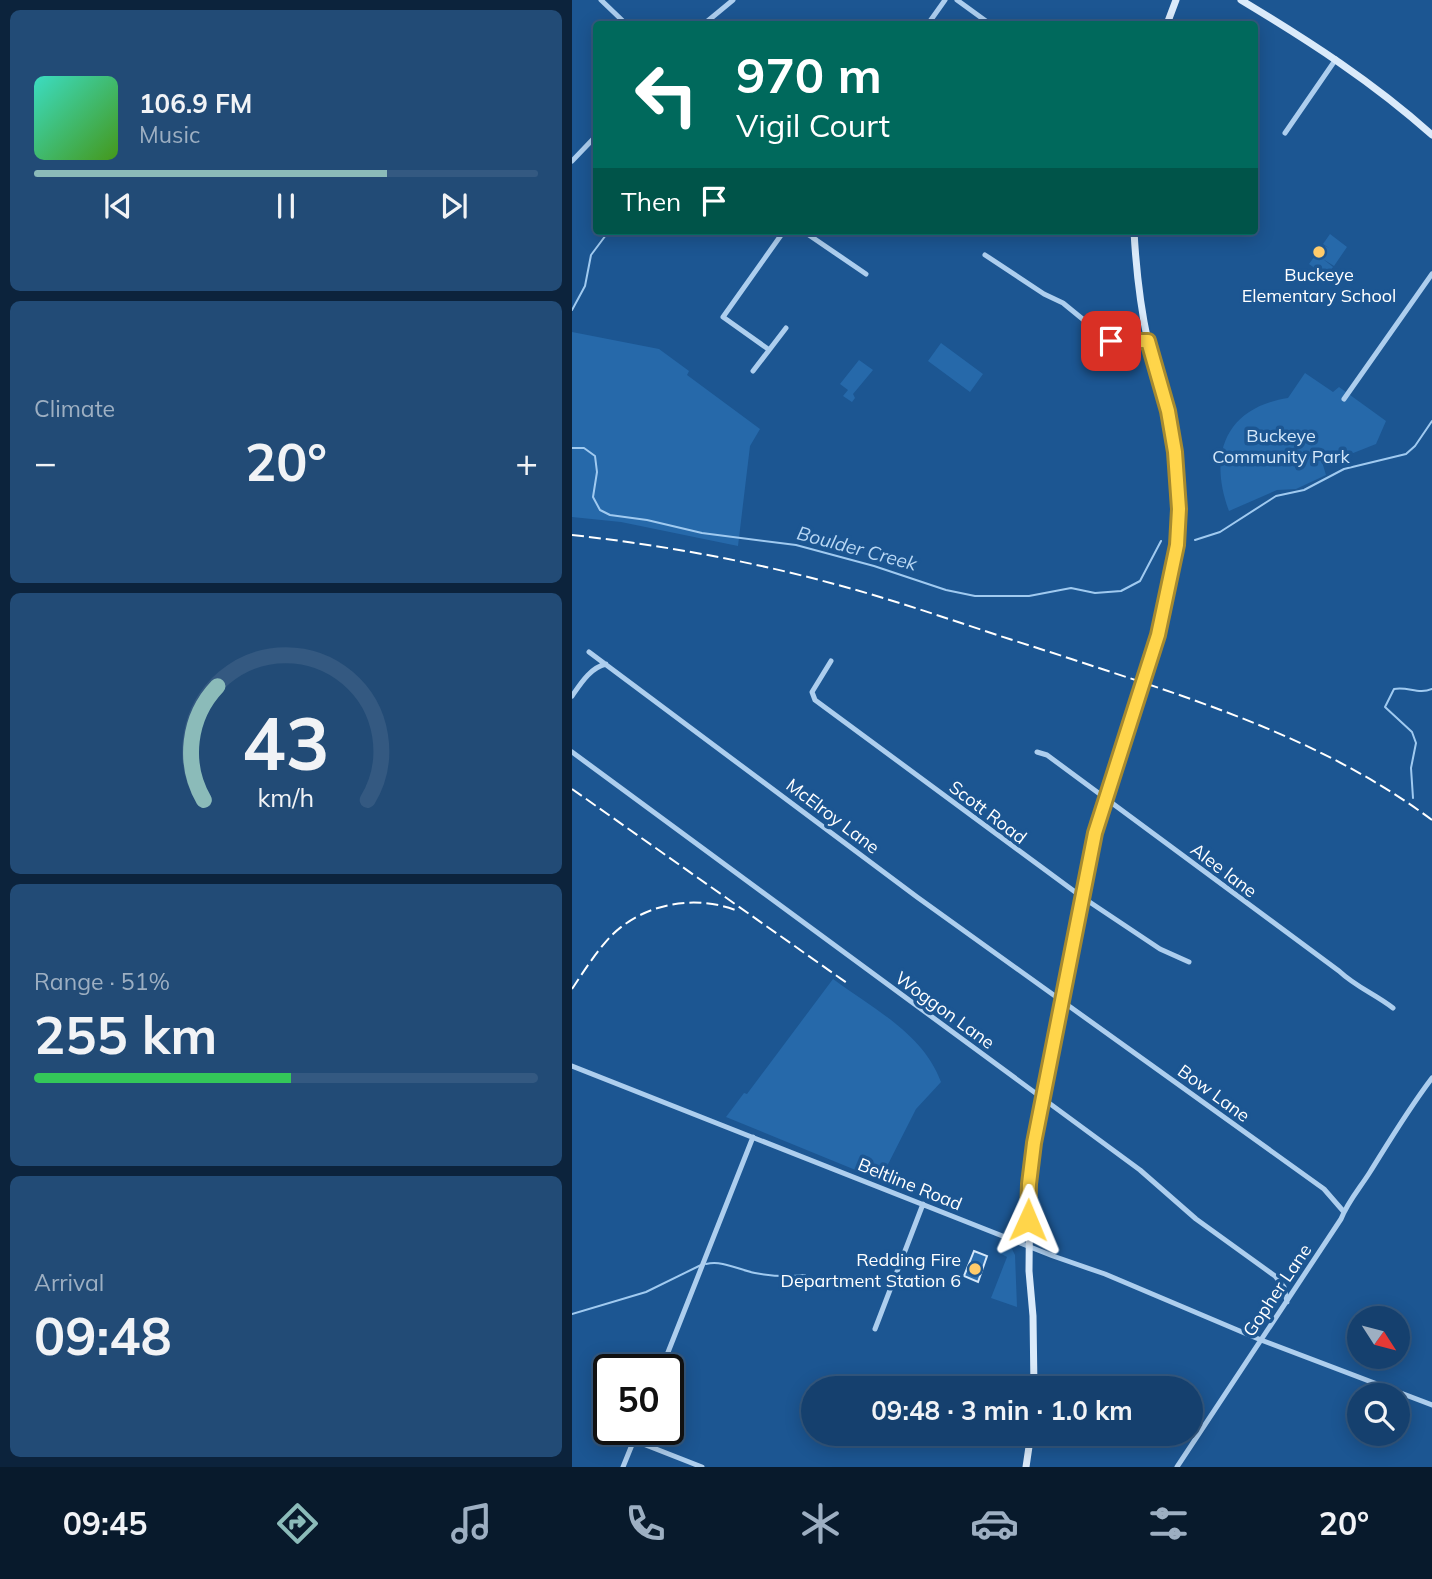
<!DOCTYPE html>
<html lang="en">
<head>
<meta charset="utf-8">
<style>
	:root { --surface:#15406e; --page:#224b76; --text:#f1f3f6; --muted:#9dafc2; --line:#345981; --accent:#8bbbb9 }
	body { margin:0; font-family:Mulish,sans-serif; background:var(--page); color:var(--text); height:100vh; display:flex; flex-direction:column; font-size:26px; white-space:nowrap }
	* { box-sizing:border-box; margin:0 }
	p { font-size:23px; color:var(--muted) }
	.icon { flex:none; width:38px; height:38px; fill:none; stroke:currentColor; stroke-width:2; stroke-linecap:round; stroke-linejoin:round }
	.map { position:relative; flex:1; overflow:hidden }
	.drawer { display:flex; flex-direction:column; gap:10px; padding:10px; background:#0c233c; width:572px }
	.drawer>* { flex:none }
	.banner { position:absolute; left:21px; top:21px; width:665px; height:214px; border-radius:7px; box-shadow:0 4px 18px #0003,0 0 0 2px var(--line); background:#00695c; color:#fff; overflow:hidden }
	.needle { width:46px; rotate:126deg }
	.controls { position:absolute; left:775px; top:1306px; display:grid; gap:14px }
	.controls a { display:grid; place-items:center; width:63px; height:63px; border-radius:50%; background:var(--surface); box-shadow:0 4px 18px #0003,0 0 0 2px var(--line); font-size:35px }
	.speed { position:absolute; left:21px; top:1354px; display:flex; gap:14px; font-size:35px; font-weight:700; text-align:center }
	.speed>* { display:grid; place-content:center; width:91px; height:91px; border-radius:50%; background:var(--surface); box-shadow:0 4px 18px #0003,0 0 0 2px var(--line); line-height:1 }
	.speed .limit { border:4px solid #111; border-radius:10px; background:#fff; color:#111 }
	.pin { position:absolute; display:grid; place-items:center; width:60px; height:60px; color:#fff; margin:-30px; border-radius:14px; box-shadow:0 4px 10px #0006 }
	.me { position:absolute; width:77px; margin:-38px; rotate:1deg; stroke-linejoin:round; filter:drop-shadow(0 0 5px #0008) }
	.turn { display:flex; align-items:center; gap:24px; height:147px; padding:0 28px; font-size:32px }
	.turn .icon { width:91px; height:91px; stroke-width:2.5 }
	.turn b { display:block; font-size:49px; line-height:60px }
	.then { display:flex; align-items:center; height:66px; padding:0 28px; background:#0003; gap:14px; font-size:26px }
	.big { font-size:52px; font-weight:700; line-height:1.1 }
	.drawer .tile { flex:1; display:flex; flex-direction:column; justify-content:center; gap:10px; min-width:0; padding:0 24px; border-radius:10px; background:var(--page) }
	.drawer .dial { align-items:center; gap:0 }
	.dial svg { height:182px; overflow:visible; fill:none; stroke:var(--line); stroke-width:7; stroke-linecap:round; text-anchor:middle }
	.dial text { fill:var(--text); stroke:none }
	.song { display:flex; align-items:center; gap:21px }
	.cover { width:84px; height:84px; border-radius:10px; background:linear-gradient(135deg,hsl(170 70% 55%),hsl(100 70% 35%)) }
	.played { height:7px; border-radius:4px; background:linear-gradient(90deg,var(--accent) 70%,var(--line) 70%) }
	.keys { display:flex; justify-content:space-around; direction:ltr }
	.heat { display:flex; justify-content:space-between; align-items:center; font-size:38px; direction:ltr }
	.charge { height:10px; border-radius:5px; background:linear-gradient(90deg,#34c759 51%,var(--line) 0) }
	.trip { position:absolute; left:229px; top:1376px; width:402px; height:70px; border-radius:35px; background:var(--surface); box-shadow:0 4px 18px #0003,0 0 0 2px var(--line); font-weight:700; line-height:70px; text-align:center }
	.tabs { display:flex; height:112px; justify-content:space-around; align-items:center; background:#081a2c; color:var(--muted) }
	.tabs .icon { width:49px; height:49px }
	.tabs .current { color:var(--accent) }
	.tabs b { font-size:32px; color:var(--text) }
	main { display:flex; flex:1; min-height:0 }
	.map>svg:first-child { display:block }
	.green { fill:#2669aa }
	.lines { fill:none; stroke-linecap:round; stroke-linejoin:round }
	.stream { stroke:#a0caf0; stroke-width:2 }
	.building { fill:#2c6eaf; stroke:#d3e7fa; stroke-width:2 }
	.street { stroke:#adceee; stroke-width:5 }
	.secondary { stroke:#daeafa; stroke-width:7 }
	.rail { stroke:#fff; stroke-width:2; stroke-dasharray:12 5; stroke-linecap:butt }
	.secondary-bridge { stroke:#daeafa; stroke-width:7 }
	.route-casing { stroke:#a68a30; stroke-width:18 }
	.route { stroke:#ffd54a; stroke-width:12 }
	.poi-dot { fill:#fecb6b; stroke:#1c5692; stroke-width:2.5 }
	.labels { text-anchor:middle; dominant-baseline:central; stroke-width:7; stroke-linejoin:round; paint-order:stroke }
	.poi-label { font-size:18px; fill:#fff; stroke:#1c5692 }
	.park-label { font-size:18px; fill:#d3e7fa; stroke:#1c5692 }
	.street-label { font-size:18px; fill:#fff; stroke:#1c5692 }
	.water-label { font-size:19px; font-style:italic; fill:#b9d8f5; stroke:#1c5692 }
</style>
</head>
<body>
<main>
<section class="drawer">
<div class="tile">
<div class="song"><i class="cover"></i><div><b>106.9 FM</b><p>Music</p></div></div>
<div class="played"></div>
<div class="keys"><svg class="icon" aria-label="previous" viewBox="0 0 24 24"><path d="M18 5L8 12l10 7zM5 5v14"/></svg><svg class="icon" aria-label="pause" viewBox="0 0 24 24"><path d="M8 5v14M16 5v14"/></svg><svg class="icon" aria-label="next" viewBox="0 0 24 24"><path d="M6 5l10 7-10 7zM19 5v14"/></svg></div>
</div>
<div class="tile"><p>Climate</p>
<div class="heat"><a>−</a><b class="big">20°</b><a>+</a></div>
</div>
<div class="tile dial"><svg viewBox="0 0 100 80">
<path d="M14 69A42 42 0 1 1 86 69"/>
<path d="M14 69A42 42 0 0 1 20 19" stroke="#8bbbb9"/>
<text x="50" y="56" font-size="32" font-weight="700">43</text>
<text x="50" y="72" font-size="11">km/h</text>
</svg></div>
<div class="tile"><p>Range · 51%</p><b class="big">255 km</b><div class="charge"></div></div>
<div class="tile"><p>Arrival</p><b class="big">09:48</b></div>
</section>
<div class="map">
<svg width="860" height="1467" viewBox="0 0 860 1467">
	<rect width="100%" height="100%" fill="#1c5692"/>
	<path class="green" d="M758,234L775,247L762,266L751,259L761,267L754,276L737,264L751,245L757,248L751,244Z
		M0,332L87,349L117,371L115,375L188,429L178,446L166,546L49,522L0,517Z
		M369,343L411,374L398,392L356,361Z
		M287,360L301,370L281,394L283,398L280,402L271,396L276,390L268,384Z
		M733,373L761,392L767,387L814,421L804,444L751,465L754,475L724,489L705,490L657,511C636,455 653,408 716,398Z
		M261,979C301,1009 351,1033 369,1082L344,1109L308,1180L154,1117L172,1093L175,1094Z
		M431,1244L440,1249L443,1255L445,1307L419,1298L435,1257L428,1253Z"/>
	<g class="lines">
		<path class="stream" d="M0,310L13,286L19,255L37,231
			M0,448H12L23,456L25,472L21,497L28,510L38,515L75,520L130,533L224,545L302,566L374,590L403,596H457L499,588L523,593L549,591L568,581L589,541
			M623,540L648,532L704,496L732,490L772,469L834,454L843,446L860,421
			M841,798L839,768L844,743L840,732L813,707L822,689C836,686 846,695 860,689
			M134,1264C151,1260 167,1270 183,1273C199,1276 216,1277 233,1275
			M0,1314L74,1292L129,1265"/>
	</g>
	<path class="building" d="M402,1251L415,1256L406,1282L392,1276Z"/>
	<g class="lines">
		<path class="street" d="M29,0L54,24
			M385,0L418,24
			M132,24L161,0
			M356,24L373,0
			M713,133L764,59
			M0,161L24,136
			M231,231L294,274
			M413,255L472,294L491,303L535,339L547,342L576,341
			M196,349L151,317L212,231
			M181,371L214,328
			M772,399L860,274
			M17,652L345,897L752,1189L772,1212
			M259,661L240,692L243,700L510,897L588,949L617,962
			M0,696C9,683 18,668 34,664
			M0,752L568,1170L624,1219L703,1276L712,1287L715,1302
			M465,752L475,755L767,971C784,987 803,994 821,1008
			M0,1066L481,1256L533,1274L689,1340L860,1405
			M303,1329L351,1204
			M89,1370L181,1137
			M61,1440L130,1467
			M51,1467L66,1430
			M605,1467L769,1219C776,1201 788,1188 798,1172C818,1140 837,1108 860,1078"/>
		<path class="secondary" d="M669,0C737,41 801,82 860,135
			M595,24L604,0
			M562,231C564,268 568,305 576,342C584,373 595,403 601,434C615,515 598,592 576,670
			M462,1388L461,1316L457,1271L458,1170L523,833L566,700
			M454,1467L459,1433"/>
		<path class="rail" d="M0,535C90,545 179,561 266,585C337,604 407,630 478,652C611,696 746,735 860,820
			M0,789L275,983
			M0,989C12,971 24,952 39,936C72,903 123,894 166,911"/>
		<path class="secondary-bridge" d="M566,700L576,670"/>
	</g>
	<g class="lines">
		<defs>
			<path id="route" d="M456,1220L457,1184L462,1143L523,833L586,635L605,545L607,509L603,452L596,411L576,341H539"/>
		</defs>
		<use href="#route" class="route-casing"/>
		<use href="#route" class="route"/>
	</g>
	<g class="poi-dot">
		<circle cx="747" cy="252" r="7"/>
		<circle cx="403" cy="1269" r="7"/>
	</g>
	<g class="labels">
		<g class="poi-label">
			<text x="747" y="274">Buckeye<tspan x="747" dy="21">Elementary School</tspan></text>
			<text x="389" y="1259" text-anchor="end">Redding Fire<tspan x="389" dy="21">Department Station 6</tspan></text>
		</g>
		<g class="park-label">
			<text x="709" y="435">Buckeye<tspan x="709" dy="21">Community Park</tspan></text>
		</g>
		<g class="street-label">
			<text transform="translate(416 812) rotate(37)">Scott Road</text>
			<text transform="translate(261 816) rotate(37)">McElroy Lane</text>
			<text transform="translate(652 870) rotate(37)">Alee lane</text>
			<text transform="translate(373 1010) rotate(36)">Woggon Lane</text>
			<text transform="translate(642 1093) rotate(36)">Bow Lane</text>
			<text transform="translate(338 1184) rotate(22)">Beltline Road</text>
			<text transform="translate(705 1290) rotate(-56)">Gopher Lane</text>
		</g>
		<g class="water-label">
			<text transform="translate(285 548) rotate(15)">Boulder Creek</text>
		</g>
	</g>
</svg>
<div class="controls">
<a><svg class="needle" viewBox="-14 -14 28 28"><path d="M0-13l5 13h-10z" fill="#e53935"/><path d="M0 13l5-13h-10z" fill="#9dafc2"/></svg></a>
<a><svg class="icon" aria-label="search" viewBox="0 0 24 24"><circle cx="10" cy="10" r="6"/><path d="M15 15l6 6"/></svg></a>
</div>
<div class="speed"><div class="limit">50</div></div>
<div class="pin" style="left:539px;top:341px;background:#d93025"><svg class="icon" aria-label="arrive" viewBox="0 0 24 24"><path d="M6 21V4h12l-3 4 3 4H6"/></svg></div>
<svg class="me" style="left:456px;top:1220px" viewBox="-20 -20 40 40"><path d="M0-17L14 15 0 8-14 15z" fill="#ffd54a" stroke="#fff" stroke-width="4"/></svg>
<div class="trip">09:48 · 3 min · 1.0 km</div>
<div class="banner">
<div class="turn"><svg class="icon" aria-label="left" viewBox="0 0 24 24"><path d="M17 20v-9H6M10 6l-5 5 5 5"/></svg><div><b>970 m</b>Vigil Court</div></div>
<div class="then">Then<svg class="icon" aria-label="arrive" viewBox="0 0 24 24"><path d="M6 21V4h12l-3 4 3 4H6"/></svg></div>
</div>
</div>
</main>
<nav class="tabs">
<b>09:45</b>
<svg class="icon current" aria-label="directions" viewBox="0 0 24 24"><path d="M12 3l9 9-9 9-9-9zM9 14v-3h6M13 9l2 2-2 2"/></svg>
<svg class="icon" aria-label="music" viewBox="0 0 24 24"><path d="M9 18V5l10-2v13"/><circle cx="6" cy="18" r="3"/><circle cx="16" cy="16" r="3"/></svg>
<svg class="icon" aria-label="phone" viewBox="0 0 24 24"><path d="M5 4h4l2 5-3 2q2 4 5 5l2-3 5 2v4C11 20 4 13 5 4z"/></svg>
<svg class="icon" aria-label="climate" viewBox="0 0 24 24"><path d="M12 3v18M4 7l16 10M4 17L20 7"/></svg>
<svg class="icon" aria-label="car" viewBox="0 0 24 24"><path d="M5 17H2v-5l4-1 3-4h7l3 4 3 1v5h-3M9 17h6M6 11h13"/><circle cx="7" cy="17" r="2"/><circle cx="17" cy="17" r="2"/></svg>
<svg class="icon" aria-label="filters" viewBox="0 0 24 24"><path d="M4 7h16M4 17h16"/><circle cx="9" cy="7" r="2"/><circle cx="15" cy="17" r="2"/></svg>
<b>20°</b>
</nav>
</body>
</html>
